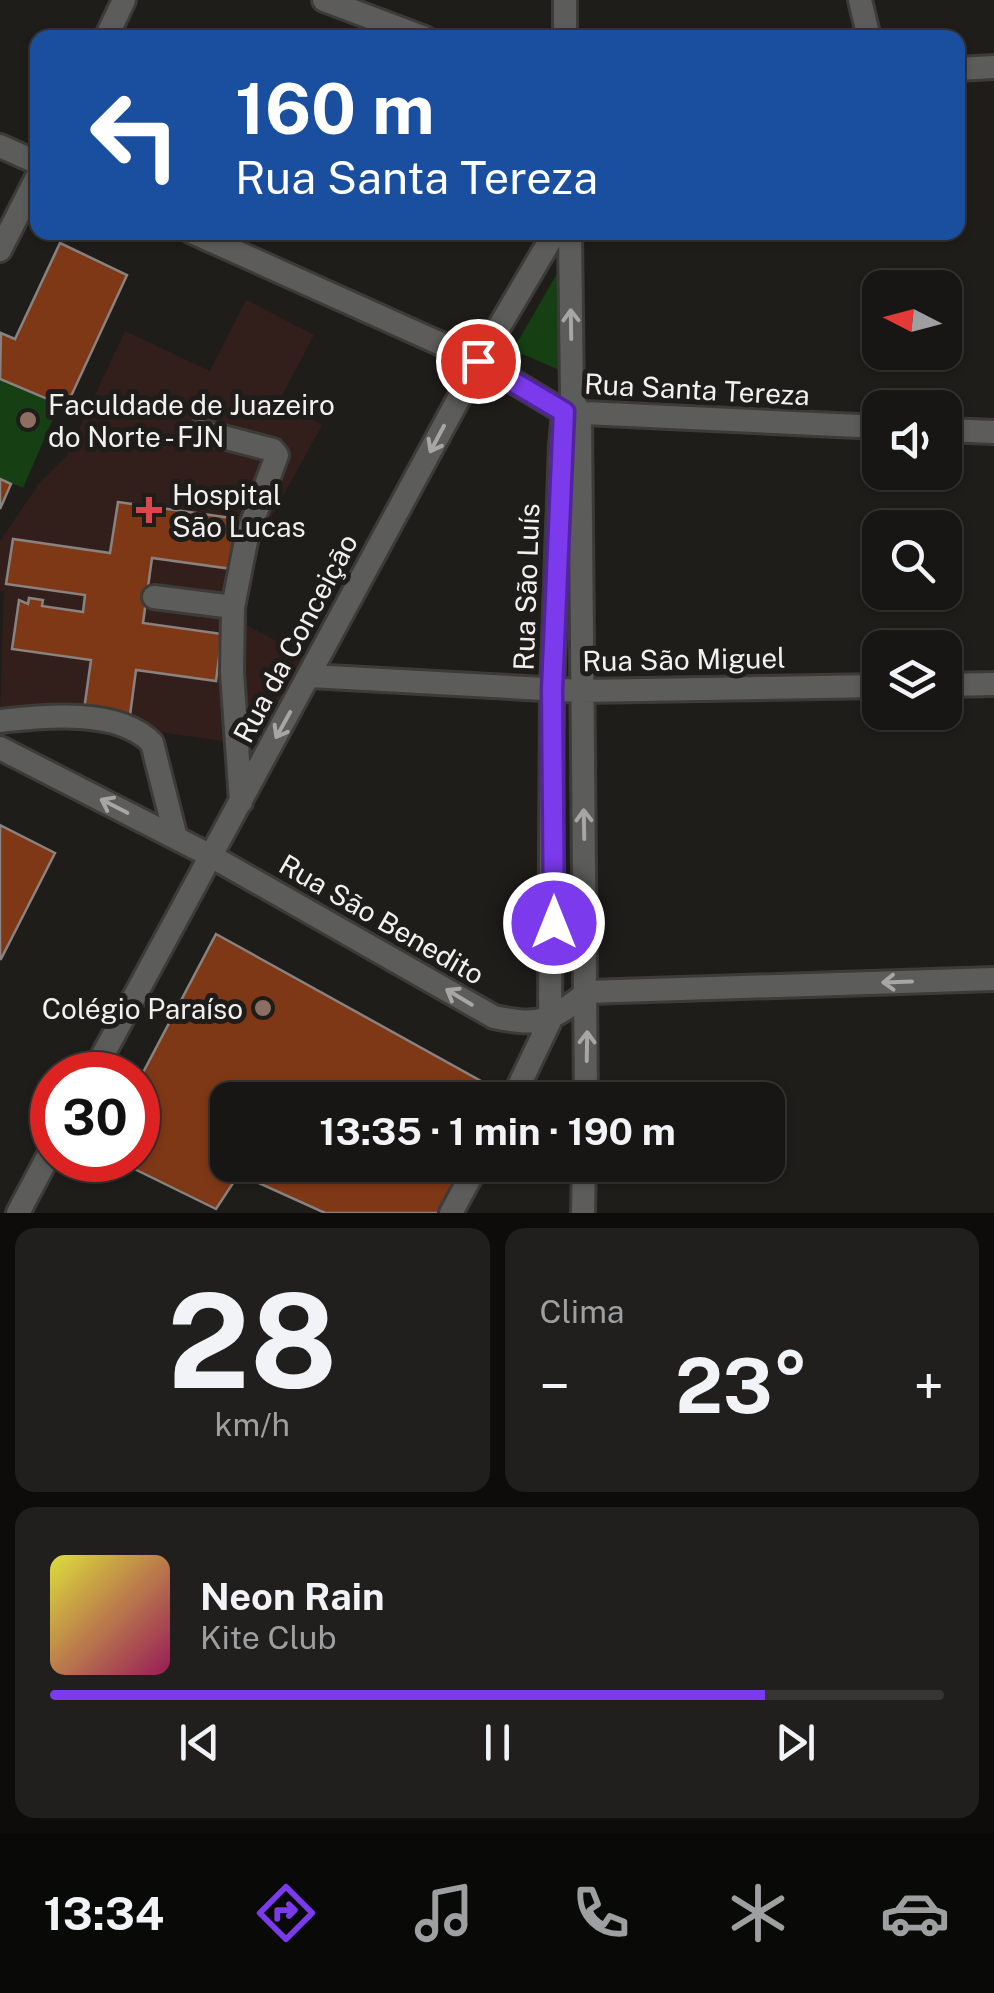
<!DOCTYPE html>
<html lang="pt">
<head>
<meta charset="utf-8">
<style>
	:root { --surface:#171614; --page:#201f1d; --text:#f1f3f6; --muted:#9e9fa0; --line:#363534; --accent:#7c3aed }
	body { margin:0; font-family:"Public Sans",sans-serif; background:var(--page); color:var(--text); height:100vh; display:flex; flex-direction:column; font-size:38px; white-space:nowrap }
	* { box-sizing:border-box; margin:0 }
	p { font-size:32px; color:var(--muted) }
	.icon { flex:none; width:55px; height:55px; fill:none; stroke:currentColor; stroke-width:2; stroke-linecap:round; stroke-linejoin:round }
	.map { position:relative; height:1213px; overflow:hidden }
	.details { display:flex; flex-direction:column; gap:15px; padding:15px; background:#0d0c0b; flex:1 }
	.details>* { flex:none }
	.hud { position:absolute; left:30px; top:30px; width:935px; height:210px; border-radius:20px; box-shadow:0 2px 8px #0004,0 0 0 2px var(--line); background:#1a4fa0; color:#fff; overflow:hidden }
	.needle { width:65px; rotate:276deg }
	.buttons { position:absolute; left:862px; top:270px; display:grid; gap:20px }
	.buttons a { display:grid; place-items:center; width:100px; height:100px; border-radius:20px; background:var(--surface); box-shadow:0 2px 8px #0004,0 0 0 2px var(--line); font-size:50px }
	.speed { position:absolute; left:30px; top:1052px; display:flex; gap:20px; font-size:50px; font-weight:700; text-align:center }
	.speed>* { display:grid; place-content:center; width:130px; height:130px; border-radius:50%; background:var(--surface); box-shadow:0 2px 8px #0004,0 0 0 2px var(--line); line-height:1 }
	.speed .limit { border:15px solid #d22; background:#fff; color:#111 }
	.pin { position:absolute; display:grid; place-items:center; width:85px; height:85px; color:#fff; margin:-42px; border:5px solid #fff; border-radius:50%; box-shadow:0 2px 10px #0007 }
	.me { position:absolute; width:110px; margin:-55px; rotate:0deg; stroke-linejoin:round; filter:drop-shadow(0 0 8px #0008) }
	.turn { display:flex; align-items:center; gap:35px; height:210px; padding:0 40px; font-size:45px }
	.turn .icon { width:130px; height:130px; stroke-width:2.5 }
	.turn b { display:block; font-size:70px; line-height:85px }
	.big { font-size:75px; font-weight:700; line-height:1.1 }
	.details .tile { flex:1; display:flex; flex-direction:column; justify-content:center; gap:15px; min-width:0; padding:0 35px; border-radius:20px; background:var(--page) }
	.details .dial { align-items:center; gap:0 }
	.dial b { font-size:130px; line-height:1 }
	.song { display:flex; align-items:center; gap:30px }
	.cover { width:120px; height:120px; border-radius:15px; background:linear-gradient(135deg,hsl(60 70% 55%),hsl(330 70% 35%)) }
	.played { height:10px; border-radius:5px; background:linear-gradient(90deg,var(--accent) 80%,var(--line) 80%) }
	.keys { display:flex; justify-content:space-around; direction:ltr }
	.heat { display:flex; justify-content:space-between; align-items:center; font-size:55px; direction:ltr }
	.details .tiles { flex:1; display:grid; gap:15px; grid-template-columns:1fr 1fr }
	.tile:last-child { grid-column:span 2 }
	.trip { position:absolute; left:210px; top:1082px; width:575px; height:100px; border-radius:20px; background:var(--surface); box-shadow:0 2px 8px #0004,0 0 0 2px var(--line); font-weight:700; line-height:100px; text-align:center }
	.dock { display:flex; height:160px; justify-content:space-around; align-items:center; background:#090908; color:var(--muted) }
	.dock .icon { width:70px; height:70px }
	.dock .current { color:var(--accent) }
	.dock b { font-size:45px; color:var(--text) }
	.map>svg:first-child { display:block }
	.medical { fill:#321f1c }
	.green { fill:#163f13 }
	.building { fill:#7f3815; stroke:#888381; stroke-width:2.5 }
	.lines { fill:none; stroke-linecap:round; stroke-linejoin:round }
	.minor-casing { stroke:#3d3b38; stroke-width:28 }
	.minor { stroke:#5c5c5a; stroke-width:22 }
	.oneway { stroke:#a8a6a4 }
	.route-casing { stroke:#51269a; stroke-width:25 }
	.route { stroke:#7c3aed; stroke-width:18 }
	.education-dot { fill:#8d6e63; stroke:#1f1d1a; stroke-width:4 }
	.health-dot { fill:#e0444e; stroke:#1f1d1a; stroke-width:4 }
	.labels { text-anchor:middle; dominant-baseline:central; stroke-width:10; stroke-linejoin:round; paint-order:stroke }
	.street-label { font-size:28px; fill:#f3f1ef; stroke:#1f1d1a }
	.poi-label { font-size:28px; fill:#f3f1ef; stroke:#1f1d1a; text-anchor:start }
</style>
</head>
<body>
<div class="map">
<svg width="994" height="1213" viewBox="0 0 994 1213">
	<rect width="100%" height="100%" fill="#1f1d1a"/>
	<path class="medical" d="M246,300L314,335L279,401L322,425L260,538L244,624L307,657L258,746L0,709L4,592L0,591V541L41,481L66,457L125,331L210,371Z"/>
	<path class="green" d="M570,251L571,375L513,350Z
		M0,379L59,405L23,488L0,478Z"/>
	<path class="building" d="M60,243L127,275L66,407L0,379L1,333L15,339Z
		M0,479L11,484L0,509Z
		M118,502L239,519L232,569L152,558L143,623L222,634L216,681L136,670L129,723L83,717L91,660L12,649L19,600L28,604L29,598L43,600L42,606L83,612L85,595L6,584L13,539L110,553Z
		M0,825L55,853L1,959H0Z
		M216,934L508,1096L506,1100H228V1165H470L443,1213H325L239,1174L216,1209L116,1160H138V1082Z"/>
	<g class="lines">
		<defs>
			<path id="minor" d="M324,0L425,38
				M565,0V38
				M860,0L869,38
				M106,38L124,0
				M958,69L994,67
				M0,146L38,163
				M192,232L479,361L564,412L880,427
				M570,232L572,398L580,414L586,1100
				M0,250L38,175
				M945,430L994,432
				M200,431L273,450L277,455L247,536L233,607L232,672L241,802
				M154,597L233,607
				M310,676L581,691L880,686
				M945,685L994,684
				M0,721C45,716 118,708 152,743L176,838
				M0,748L211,856L494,1017C542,1027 550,1021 588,992L994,979
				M92,1075L479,361L555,232
				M512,1100L550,1021L552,690L561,446L564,412L571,399
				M18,1213L52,1149
				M451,1213L477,1165
				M583,1213L584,1165"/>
		</defs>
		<use href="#minor" class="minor-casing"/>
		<use href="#minor" class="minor"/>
	</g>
	<defs><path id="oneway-shaft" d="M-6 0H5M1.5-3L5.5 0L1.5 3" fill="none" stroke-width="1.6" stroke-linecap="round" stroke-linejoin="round" transform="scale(2.5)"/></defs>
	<g class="oneway">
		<use href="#oneway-shaft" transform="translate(571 324) rotate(-91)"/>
		<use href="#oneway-shaft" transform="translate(437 439) rotate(118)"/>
		<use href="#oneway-shaft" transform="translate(283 725) rotate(119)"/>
		<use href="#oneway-shaft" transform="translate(114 806) rotate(-153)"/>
		<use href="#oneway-shaft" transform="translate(584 824) rotate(-91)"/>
		<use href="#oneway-shaft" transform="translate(897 982) rotate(178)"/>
		<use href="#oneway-shaft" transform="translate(459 997) rotate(-149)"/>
		<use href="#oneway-shaft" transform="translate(587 1046) rotate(-89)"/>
	</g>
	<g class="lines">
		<defs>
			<path id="route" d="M478,361L564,412L552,690L554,923"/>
		</defs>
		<use href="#route" class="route-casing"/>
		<use href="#route" class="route"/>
	</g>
	<g class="education-dot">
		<circle cx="28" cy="420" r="10"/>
		<circle cx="263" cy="1008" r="10"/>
	</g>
	<path class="health-dot" d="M144 495h10v10h10v10h-10v10h-10v-10h-10v-10h10z"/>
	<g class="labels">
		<g class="street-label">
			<text transform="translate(697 389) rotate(3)">Rua Santa Tereza</text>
			<text transform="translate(526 587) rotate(-88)">Rua São Luís</text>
			<text transform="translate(295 638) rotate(-62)">Rua da Conceição</text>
			<text transform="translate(684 659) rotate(-1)">Rua São Miguel</text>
			<text transform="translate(382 919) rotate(30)">Rua São Benedito</text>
		</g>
		<g class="poi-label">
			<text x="48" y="404">Faculdade de Juazeiro<tspan x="48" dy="32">do Norte - FJN</tspan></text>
			<text x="172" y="494">Hospital<tspan x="172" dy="32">São Lucas</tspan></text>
			<text x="243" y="1008" text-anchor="end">Colégio Paraíso</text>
		</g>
	</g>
</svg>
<div class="buttons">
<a><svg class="needle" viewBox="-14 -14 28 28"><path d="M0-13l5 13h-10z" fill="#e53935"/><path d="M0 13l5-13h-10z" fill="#9e9fa0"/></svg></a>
<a><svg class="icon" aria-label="sound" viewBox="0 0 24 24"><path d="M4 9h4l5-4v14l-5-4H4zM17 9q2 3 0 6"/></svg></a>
<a><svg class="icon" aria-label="search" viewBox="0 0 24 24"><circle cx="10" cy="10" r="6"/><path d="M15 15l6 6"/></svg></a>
<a><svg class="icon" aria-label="layers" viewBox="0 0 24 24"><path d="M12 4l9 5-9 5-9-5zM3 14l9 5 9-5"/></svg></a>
</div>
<div class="speed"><div class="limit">30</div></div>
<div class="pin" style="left:478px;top:361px;background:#d93025"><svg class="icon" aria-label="arrive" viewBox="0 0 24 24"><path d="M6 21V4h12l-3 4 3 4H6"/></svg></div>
<svg class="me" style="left:554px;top:923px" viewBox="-20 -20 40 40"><circle r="17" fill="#7c3aed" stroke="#fff" stroke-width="3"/><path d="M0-11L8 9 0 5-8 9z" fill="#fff"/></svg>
<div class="trip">13:35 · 1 min · 190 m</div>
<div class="hud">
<div class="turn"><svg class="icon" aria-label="left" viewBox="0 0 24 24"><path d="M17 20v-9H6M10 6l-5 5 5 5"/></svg><div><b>160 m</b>Rua Santa Tereza</div></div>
</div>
</div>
<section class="details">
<div class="tiles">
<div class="tile dial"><b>28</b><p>km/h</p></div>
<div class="tile"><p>Clima</p>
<div class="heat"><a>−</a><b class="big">23°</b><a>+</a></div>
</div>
<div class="tile">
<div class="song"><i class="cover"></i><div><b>Neon Rain</b><p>Kite Club</p></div></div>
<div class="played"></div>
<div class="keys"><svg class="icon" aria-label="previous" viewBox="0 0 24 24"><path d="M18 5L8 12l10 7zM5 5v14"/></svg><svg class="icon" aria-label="pause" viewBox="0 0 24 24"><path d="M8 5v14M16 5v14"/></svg><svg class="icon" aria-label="next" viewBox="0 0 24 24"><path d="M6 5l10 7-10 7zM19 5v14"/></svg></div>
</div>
</div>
</section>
<nav class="dock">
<b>13:34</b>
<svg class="icon current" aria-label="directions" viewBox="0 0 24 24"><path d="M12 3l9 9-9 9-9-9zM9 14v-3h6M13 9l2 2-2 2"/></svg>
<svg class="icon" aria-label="music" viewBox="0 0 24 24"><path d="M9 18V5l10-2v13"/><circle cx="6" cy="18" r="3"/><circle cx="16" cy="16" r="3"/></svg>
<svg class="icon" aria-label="phone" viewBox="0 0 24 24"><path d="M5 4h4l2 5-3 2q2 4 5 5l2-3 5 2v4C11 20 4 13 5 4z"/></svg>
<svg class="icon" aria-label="climate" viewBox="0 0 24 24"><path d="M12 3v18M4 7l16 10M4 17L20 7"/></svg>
<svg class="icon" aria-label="car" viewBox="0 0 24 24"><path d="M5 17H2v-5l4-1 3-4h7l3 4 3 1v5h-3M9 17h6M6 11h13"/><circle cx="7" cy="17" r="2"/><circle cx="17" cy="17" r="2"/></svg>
</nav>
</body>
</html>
